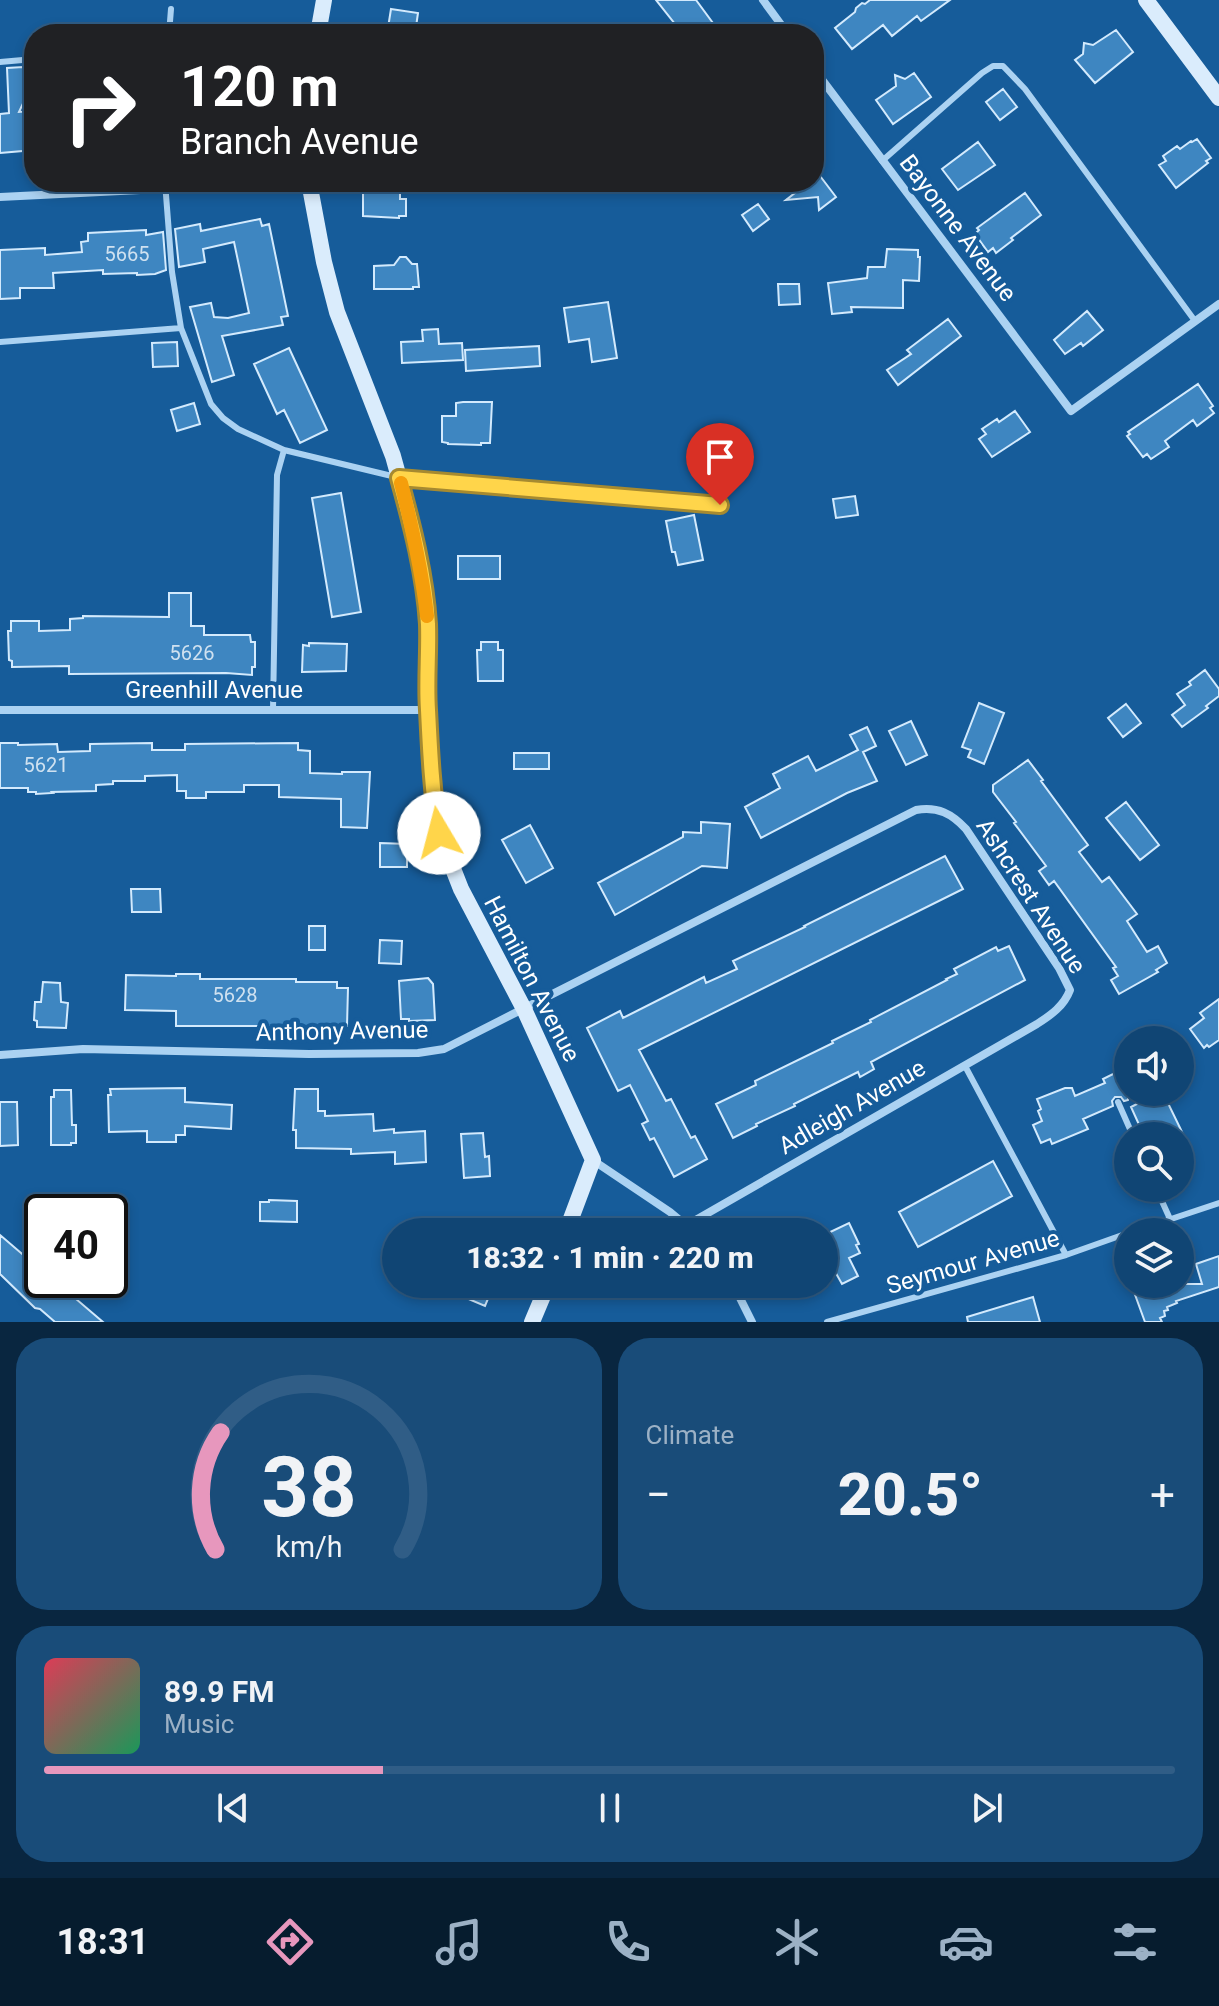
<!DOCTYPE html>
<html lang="en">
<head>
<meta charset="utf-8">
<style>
	:root { --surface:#104574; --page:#194c79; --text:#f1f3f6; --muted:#9cb1c5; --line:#305d86; --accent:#e797bd }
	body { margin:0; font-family:Roboto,sans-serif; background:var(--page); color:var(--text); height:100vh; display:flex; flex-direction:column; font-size:30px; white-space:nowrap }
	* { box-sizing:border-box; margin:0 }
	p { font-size:26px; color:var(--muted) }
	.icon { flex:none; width:44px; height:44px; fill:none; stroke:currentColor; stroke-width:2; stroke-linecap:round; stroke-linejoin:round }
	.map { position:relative; height:1322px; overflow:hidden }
	.drawer { display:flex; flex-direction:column; gap:16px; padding:16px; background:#092640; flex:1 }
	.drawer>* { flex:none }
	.top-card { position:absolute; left:24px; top:24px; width:800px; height:168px; border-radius:32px; box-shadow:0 4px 12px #0003,0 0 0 2px var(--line); background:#202124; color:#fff; overflow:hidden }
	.fabs { position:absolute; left:1114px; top:1026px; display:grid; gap:16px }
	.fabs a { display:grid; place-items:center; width:80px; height:80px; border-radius:50%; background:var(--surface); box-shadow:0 4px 12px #0003,0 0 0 2px var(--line); font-size:40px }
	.speed { position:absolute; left:24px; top:1194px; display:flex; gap:16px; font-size:40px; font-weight:700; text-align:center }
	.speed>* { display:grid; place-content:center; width:104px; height:104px; border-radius:50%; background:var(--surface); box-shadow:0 4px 12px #0003,0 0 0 2px var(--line); line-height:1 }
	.speed .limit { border:4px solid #111; border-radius:12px; background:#fff; color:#111 }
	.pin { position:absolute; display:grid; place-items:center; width:68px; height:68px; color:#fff; margin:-82px -34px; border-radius:50% 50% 50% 0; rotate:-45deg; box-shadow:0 0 8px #0007 }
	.pin .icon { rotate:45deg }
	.me { position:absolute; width:88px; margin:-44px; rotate:352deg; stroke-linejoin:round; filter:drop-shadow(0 0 6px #0008) }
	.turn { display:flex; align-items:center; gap:28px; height:168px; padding:0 24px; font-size:36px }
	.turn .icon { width:104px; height:104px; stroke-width:2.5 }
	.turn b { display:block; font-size:56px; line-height:68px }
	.big { font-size:60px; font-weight:800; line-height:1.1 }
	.drawer .widget { flex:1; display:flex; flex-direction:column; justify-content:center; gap:12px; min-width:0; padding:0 28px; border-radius:32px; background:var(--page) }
	.drawer .dial { align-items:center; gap:0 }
	.dial svg { height:208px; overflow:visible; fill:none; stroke:var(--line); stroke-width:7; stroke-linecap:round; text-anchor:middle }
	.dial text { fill:var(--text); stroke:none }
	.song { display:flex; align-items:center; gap:24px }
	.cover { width:96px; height:96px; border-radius:12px; background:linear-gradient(135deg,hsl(350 70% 55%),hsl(150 70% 35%)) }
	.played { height:8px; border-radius:4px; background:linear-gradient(90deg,var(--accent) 30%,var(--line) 30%) }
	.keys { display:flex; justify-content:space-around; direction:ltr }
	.heat { display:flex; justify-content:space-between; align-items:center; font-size:44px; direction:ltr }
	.drawer .tiles { flex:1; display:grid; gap:16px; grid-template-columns:1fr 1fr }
	.widget:last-child { grid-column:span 2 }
	.trip { position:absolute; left:382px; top:1218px; width:456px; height:80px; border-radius:40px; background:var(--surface); box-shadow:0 4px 12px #0003,0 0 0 2px var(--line); font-weight:800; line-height:80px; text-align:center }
	.tab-bar { display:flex; height:128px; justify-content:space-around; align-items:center; background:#061c2e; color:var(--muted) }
	.tab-bar .icon { width:56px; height:56px }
	.tab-bar .selected { color:var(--accent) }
	.tab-bar b { font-size:36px; color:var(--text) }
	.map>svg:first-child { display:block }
	.building { fill:#3e86c1; stroke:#d3eafd; stroke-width:2 }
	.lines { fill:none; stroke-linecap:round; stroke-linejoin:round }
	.lane { stroke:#abd2f2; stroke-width:6 }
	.street { stroke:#abd2f2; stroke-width:8 }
	.secondary { stroke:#daecfc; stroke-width:16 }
	.route-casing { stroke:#a68a30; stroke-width:20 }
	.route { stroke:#ffd54a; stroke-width:14 }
	.slow { stroke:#f59e0b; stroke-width:14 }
	.labels { text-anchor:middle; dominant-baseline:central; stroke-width:8; stroke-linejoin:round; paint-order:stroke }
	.number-label { font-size:20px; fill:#cfe1f0 }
	.street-label { font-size:24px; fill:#fff; stroke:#165c9a }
</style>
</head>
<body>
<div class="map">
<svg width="1219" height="1322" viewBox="0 0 1219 1322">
	<rect width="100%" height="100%" fill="#165c9a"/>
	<path class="building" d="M656,0H696L721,34H683Z
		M870,0H950L921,21L917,16L892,36L883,25L852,49L835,28L855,12L856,8L862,3L865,4Z
		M391,9L418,13L415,34H387Z
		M1116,30L1133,52L1095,83L1075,60L1083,54L1084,43L1093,45Z
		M23,67L24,79L34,78V80L19,112L34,111V150L0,153V114L9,113L7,68Z
		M914,73L931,97L893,124L876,100L896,86L895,75L905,79Z
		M1003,89L1017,107L1000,120L986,102Z
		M1197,139L1211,158L1206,161L1208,163L1176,188L1159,165L1166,161L1163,156L1177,146L1180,149L1191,141L1192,142Z
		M978,142L995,165L958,190L942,169Z
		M814,168L836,197L819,210L818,197L786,200L809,182H814Z
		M383,189H400V199H406V216H399V218L363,216V192L383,191Z
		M1025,193L1041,215L1011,238L1013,240L996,253L993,248L988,252L975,234L979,230L977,228Z
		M758,204L769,219L753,231L742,215Z
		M260,219L262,226L269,224L288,316L281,317L283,325L222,336L234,375L212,382L190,307L211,303L214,317L228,318L249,313L234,242L203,249L205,262L179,267L175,229L200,224L201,231Z
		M146,230V235L163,232L166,270L155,274L137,275V273L103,274V270L53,273L54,288H20V298L0,299V250L45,248V255L82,252L81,242L88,241V233Z
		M887,249L918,250V257H920L919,281L903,280V308L851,307L852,312L832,314L828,283L867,278L868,267H885Z
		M400,257H406L412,264H417L419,287H413V289H374V266L394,265Z
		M778,284H799L800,304L779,305Z
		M608,302L617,358L592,362L589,339L569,342L564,308Z
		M1087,311L1103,330L1083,346L1081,343L1065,354L1054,340Z
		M948,319L961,336L898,385L887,370L911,354L907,350Z
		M438,329L439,344L462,343L463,360L402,363L401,342L423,341L422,330Z
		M177,342L178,366L153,367L152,343Z
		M539,346L540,366L466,371L465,350Z
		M289,348L327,430L300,443L284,410L277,414L254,364Z
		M1198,384L1213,406L1210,408L1214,413L1197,426L1193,420L1165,441L1169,447L1151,459L1147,454L1143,457L1127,436L1130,434L1128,432Z
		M463,402H492L490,443H481V445L448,444V443L442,442V416H456V403Z
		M194,403L200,424L177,431L171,410Z
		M1015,411L1030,432L992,457L979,439L986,434L982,429L997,419L999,422Z
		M341,493L361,612L332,617L312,498Z
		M855,496L858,515L836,518L833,499Z
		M694,515L703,560L678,565L675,552H672L666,521Z
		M458,556H500V579H458Z
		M169,593H191V626H204V635H250L251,642H255V667H252V675L226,673L69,674V666L12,667V661L9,660L8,631H11V621H39V631L70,630V619L83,618V616L169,617Z
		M481,642H498V650H503V681H478L477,650H481Z
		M309,643L347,644L346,671L302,672L303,645L309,646Z
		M1205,670L1219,689V696L1206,706L1208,708L1182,727L1172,715L1185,705L1177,694L1191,685L1189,682Z
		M979,703L1004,713L984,764L968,757L971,750L962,747Z
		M1126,704L1141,723L1123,737L1108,718Z
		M911,721L927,755L906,765L889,731Z
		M867,727L876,746L863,752L877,781L847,793L761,838L745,807L780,788L773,774L808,756L816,771L858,750L850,735Z
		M0,743H18V745L57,744L58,752L90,751V744L152,743V750H185V744L298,743V750L310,751V773L342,774V772H370L367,828L341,827V799L279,797V785H244V792H206V798H186V791H177V775L145,776V781H113V784L96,785V791L52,792L53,793L36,794V792H28V788H0Z
		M514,753H549V769H514Z
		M1028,760L1043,780L1041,781L1088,845L1079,852L1102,882L1109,877L1137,914L1127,921L1147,952L1158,946L1167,963L1156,970L1158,972L1119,994L1111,980L1118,976L1113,968L1116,967L1054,881L1049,885L1039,871L1046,866L1014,823L1016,822L993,792V785Z
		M1126,802L1159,845L1140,860L1106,818Z
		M701,822L730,824L727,868L702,866L615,915L598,883L683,837V832L701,833Z
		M530,825L553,868L526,883L502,840Z
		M380,843L407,844V867H380Z
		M945,856L963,889L639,1050L666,1101L671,1099L691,1138L695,1136L707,1159L674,1177L654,1138L650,1140L642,1124L648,1121L630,1085L618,1091L587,1028L620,1011L623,1018L704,977L706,983L737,969L733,961L805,927L804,926Z
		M131,889H160L161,912H132Z
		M309,926H325V950H309Z
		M380,940L402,941L401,964L379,963Z
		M1009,946L1025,980L871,1062L874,1069L860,1077L858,1072L794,1104L795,1106L756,1124L757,1126L733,1138L716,1104L756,1085L755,1081L833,1043L832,1041L871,1022L870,1020L947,980L946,979L957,974L954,969L996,947L998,951Z
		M176,974H200V979H296V982H337V988H348L347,1026H176V1011L125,1010L126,975L176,976Z
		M428,978L433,984L435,1020L409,1021V1019H401L399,981Z
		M43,982L60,983L61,1002L68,1003L66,1028L37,1027V1021L34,1020L35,1002H41Z
		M1219,999V1040L1209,1047L1207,1045L1204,1048L1190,1029L1204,1018L1200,1013Z
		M1123,1069L1128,1080V1100L1124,1101L1121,1097H1115L1112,1101L1113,1106L1083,1119L1088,1129L1052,1144L1050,1139L1041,1143L1033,1125L1042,1121L1038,1111L1041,1109L1037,1099L1065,1088H1072L1075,1096L1105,1083L1103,1079Z
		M185,1088V1102L232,1105L231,1129L185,1126V1135H176V1142H147V1131L109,1132L108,1095H111L110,1089Z
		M295,1089H318V1111H325V1116L373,1114L374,1131L394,1129V1133L425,1131L426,1162L395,1164V1152L351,1154V1149L296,1148V1130H293Z
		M54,1090H71L72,1125H76V1143H71V1145H51V1097H54Z
		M1160,1092L1162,1098L1165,1097L1184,1136H1154L1148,1125L1141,1129L1131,1107Z
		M0,1102H17L18,1145L0,1146Z
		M483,1133L485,1157L489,1156L490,1176L464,1178L461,1134Z
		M993,1161L1012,1196L918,1247L899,1212Z
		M269,1200L297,1201V1222L260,1221V1202H269Z
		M849,1223L859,1244L856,1245L860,1253L849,1258L858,1276L842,1284L824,1252V1235Z
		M0,1235L42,1271V1280H81L69,1293L103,1322H55L40,1309L35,1308L0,1274Z
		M1219,1256V1287L1176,1301L1177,1303L1167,1307L1168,1310L1164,1311L1165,1316L1160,1318L1162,1322H1145L1134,1292L1144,1289L1143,1284H1202L1196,1264Z
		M433,1284H494L485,1306Z
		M1033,1297L1040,1322H968L967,1317Z"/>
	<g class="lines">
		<path class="lane" d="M169,34L171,9
			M0,62L34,59
			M882,161L982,73L993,66H1003L1025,89L1195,321
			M165,182L172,272L181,328L211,404L223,418L238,429L284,450L396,477
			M0,342L181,328
			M273,710L277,475L284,450
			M965,1066L1066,1255
			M1118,1102L1133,1136
			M1156,1188L1170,1219
			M1132,1232L1219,1203
			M827,1322L1066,1255L1128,1233"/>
		<path class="street" d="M763,0L788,34
			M814,69L1071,411L1219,304
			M0,197L304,182
			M400,478L720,505
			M0,710H428
			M0,1055L83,1049L309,1054L418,1053L444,1049L916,810C938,806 952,814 966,829L1059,968L1070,990C1064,1006 1051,1015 1037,1024L687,1225
			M594,1161L670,1212L694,1232
			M733,1284L752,1322"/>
		<path class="secondary" d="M1146,0L1219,98
			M318,34L324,0
			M309,182L324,262L337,312L393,456L412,525L424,590L428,623V710L435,809L439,833L461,889L524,1009L593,1160L566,1232
			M532,1322L548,1284"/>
	</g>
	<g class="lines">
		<defs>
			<path id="route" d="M439,833C432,793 430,751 428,710C426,681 429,652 428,624C425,575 412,525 399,478L720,505"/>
		</defs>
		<use href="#route" class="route-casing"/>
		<use href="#route" class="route"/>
		<path class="slow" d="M401,483C412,527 422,571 427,616"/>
	</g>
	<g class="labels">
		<g class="number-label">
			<text x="127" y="254">5665</text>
			<text x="192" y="653">5626</text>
			<text x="46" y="765">5621</text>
			<text x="235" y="995">5628</text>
		</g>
		<g class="street-label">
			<text transform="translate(958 228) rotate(53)">Bayonne Avenue</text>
			<text x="214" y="690">Greenhill Avenue</text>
			<text transform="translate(1031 896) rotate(57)">Ashcrest Avenue</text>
			<text transform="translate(532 979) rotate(63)">Hamilton Avenue</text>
			<text transform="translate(342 1031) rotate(-1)">Anthony Avenue</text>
			<text transform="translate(852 1107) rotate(-30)">Adleigh Avenue</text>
			<text transform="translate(973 1262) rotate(-16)">Seymour Avenue</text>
		</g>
	</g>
</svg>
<div class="fabs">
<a><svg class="icon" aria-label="sound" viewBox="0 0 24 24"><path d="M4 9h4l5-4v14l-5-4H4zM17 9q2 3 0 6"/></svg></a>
<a><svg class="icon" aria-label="search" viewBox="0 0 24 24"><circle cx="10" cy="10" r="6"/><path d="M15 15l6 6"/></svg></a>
<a><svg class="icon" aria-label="layers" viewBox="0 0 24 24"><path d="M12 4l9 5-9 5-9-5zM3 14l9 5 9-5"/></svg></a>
</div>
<div class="speed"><div class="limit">40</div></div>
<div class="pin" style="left:720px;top:505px;background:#d93025"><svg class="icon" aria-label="arrive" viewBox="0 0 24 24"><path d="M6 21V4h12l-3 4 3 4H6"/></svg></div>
<svg class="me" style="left:439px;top:833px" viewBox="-20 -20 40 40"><circle r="19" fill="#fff"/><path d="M0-13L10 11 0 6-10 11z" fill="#ffd54a"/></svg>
<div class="trip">18:32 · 1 min · 220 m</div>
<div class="top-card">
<div class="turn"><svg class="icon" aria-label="right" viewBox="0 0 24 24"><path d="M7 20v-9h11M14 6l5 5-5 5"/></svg><div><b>120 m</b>Branch Avenue</div></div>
</div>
</div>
<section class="drawer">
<div class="tiles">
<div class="widget dial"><svg viewBox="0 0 100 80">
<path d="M14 69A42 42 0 1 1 86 69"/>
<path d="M14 69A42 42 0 0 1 16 24" stroke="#e797bd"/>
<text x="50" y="56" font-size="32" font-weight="700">38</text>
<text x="50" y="72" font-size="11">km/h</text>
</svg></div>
<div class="widget"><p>Climate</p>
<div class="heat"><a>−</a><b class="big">20.5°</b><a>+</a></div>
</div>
<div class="widget">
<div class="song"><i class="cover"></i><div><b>89.9 FM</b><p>Music</p></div></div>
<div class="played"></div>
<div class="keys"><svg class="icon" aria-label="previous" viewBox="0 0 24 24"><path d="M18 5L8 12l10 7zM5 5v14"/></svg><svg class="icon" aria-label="pause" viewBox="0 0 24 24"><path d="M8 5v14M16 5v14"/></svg><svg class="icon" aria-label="next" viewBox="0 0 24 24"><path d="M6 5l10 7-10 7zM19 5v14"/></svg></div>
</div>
</div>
</section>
<nav class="tab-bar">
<b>18:31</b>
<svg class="icon selected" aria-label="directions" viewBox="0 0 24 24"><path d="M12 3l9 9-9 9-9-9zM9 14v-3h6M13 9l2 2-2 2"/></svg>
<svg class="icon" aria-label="music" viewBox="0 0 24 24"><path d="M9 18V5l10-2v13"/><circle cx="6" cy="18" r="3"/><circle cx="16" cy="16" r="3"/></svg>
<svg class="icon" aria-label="phone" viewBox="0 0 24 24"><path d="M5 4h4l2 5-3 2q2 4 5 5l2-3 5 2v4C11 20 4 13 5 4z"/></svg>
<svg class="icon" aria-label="climate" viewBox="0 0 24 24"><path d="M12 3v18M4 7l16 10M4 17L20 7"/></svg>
<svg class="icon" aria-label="car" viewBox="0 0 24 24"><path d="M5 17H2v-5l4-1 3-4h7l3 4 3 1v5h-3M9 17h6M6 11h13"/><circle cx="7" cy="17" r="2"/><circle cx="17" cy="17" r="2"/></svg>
<svg class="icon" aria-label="filters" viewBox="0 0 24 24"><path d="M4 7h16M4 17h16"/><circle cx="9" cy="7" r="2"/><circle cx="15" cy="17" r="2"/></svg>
</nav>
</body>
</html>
